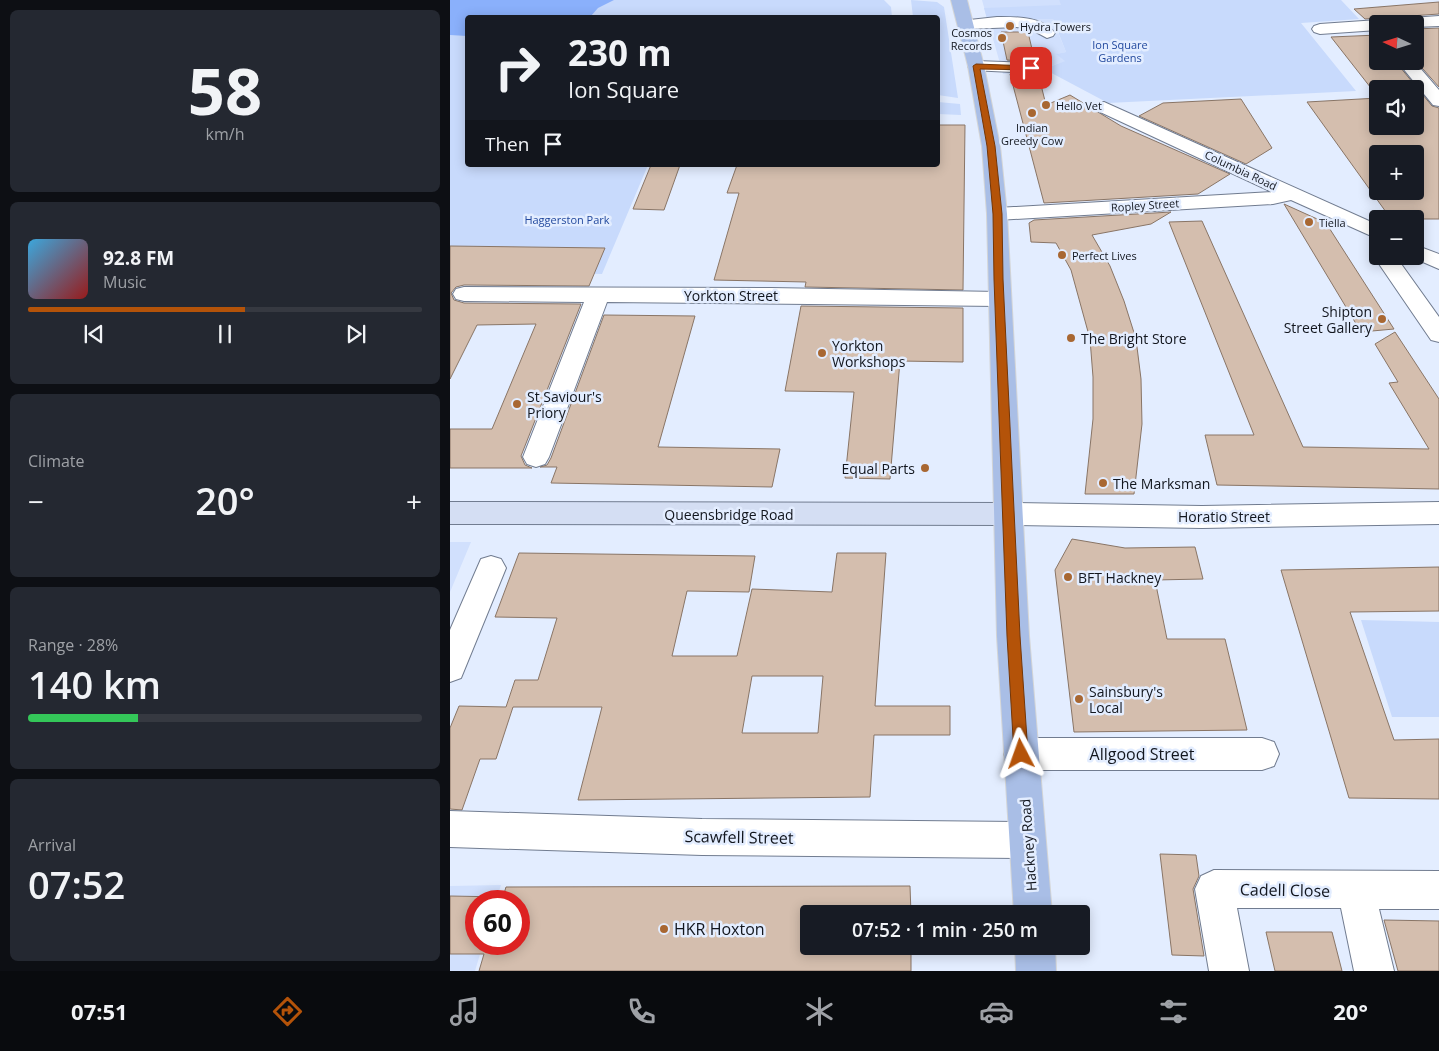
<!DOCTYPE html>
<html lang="en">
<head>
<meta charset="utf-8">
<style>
	:root { --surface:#171b24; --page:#242831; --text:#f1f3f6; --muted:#9ea1a6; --line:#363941; --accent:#b45309 }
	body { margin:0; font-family:"Open Sans",sans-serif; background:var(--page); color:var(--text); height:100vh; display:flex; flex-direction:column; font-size:19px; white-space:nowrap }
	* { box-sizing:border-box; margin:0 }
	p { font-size:16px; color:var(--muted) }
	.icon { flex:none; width:28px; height:28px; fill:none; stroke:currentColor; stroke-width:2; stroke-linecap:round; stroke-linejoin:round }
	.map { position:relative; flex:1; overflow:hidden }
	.drawer { display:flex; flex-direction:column; gap:10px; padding:10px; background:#0d0f14; width:450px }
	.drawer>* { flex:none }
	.banner { position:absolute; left:15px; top:15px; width:475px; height:152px; border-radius:5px; box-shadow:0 2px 12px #0003; background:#171b24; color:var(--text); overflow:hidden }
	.needle { width:32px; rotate:274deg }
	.buttons { position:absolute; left:919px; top:15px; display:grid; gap:10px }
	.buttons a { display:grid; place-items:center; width:55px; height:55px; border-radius:5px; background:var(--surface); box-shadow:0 2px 12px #0003; font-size:25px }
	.speed { position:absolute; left:15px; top:890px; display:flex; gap:10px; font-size:25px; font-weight:700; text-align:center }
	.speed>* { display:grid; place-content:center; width:65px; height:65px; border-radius:50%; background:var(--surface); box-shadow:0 2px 12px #0003; line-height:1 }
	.speed .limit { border:8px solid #d22; background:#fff; color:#111 }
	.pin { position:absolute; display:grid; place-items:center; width:42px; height:42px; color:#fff; margin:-21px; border-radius:10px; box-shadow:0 2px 8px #0006 }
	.me { position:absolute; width:55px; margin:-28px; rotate:356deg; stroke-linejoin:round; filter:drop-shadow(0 0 4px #0008) }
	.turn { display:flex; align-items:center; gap:18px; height:105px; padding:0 20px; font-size:22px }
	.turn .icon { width:65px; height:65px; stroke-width:2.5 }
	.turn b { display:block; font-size:35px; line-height:42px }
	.then { display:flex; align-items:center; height:48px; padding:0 20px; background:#0003; gap:10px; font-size:19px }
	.big { font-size:38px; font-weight:600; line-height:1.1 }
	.drawer .card { flex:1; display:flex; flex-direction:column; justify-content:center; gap:8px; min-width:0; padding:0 18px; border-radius:8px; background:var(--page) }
	.drawer .dial { align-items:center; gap:0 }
	.dial b { font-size:65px; line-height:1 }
	.song { display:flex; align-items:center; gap:15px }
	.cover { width:60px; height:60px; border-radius:8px; background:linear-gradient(135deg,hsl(200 70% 55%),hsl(0 70% 35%)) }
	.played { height:5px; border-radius:2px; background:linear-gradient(90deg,var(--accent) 55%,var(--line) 55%) }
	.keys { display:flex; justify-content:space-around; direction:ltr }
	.heat { display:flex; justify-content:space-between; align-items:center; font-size:28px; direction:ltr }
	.charge { height:8px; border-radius:4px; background:linear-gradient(90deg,#34c759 28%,var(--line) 0) }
	.trip { position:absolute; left:350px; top:905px; width:290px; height:50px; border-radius:5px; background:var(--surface); box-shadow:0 2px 12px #0003; font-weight:600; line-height:50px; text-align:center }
	.tab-bar { display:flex; height:80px; justify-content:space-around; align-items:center; background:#090b0e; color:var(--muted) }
	.tab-bar .icon { width:35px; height:35px }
	.tab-bar .current { color:var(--accent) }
	.tab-bar b { font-size:22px; color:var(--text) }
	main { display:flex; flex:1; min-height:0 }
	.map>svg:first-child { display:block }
	.built { fill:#d1e0fd }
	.green { fill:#c8dafc }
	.forest { fill:#8ab0fb }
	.building { fill:#d4beae; stroke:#897566; fill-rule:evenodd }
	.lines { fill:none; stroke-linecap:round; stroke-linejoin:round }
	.street-casing { stroke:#717c90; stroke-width:2 }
	.secondary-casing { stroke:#717c90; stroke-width:2 }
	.primary-casing { stroke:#d4d5d6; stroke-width:2 }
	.street { fill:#fff; fill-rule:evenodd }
	.secondary { fill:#d4def3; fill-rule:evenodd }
	.primary { fill:#a9bee6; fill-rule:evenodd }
	.route { fill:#b45309; stroke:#753606 }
	.poi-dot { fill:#a86732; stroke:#e3edff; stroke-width:2 }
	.labels { text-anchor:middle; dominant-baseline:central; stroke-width:5; stroke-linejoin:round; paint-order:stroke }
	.far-poi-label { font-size:11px; fill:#12161e; stroke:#e3edff; text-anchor:start }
	.far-park-label { font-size:11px; fill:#22499e; stroke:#e3edff }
	.far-street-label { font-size:11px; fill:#12161e; stroke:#e3edff }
	.street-label { font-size:14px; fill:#12161e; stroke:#e3edff }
	.poi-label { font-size:14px; fill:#12161e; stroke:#e3edff; text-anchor:start }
	.near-street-label { font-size:16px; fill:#12161e; stroke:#e3edff }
	.near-poi-label { font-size:16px; fill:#12161e; stroke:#e3edff; text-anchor:start }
</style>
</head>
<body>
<main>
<section class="drawer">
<div class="card dial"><b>58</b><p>km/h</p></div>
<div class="card">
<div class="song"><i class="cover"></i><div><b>92.8 FM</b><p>Music</p></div></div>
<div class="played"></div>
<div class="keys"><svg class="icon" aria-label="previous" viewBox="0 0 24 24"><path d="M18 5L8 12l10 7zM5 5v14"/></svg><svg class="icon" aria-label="pause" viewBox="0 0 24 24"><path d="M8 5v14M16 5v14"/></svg><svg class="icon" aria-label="next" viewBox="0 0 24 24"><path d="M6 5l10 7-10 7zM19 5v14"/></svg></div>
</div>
<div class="card"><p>Climate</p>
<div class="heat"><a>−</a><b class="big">20°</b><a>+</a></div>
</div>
<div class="card"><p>Range · 28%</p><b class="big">140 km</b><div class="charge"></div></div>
<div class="card"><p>Arrival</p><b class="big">07:52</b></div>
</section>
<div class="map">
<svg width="989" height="971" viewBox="0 0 989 971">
	<rect width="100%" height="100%" fill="#e3edff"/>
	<path class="built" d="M532,0H609L612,5L603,20L616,52L607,54L616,61L584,72L553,74Z
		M0,542H21L0,592Z
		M51,885L46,901H26V944H33L25,971H0V886Z"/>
	<path class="green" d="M0,0H434L441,7L442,17L18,18V165H198L152,274L6,270L0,282Z
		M461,0L487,2L494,7L508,98L488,95V18L463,17Z
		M609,0H891L909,19L851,23L906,91L658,103L594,69L615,61L606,54L616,52L603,19H537L534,8L611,5Z
		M488,102L510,104L511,115L488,114Z
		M911,620L989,622V717H942Z"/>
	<path class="forest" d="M0,0H164L148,8L141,16L145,17L18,18L17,36L0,35Z"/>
	<path class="building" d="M989,2V14L946,17L939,19L936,23L928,18L915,19L904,9Z
		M989,28V87L965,60V29Z
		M551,32H578L585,62L557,60Z
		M928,35V61H945L982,106L989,108V219H941L857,102L928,98V126H965V89H928V97L881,37ZM928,154H965V191H928Z
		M588,73L596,105L620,95L671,126L780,174L748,194L594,203L560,74Z
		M791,99L822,148L796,164L689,116L713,103Z
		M488,125H515L513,290L355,287L356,282L264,280L289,193H277L287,165H488Z
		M201,165H230L214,210L183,209Z
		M834,204L876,223L944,329L911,332Z
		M721,212L701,224L642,235L660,266L674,301L686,339L691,379L692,424L684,494H635L643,419V377L640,339L621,270L606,243L581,242L579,223L584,220Z
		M752,221L853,447L979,449L939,383L948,382L925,344L945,332L989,399V489L767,485L755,435H804L719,222Z
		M0,246L155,248L139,286L14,285L6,287L1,293L4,300L14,303L131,304L71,456L75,465L82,468H0V429H42L86,324L27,325L0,379Z
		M351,306L513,308V362L450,361L440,479L395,478L404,392L335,391Z
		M154,315L245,316L208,447L330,449L322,487L101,483L107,467H90L97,465L101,458Z
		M622,539L675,548L745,547L753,579L705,580L717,639H775L797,730L624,732L605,570Z
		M69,553L305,556L299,592L237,591L222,656H287L302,589L382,592L387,553H436L425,706H500V735H424L420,797L128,800L152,707H63L46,759H30L12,810L0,809V728L9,706L56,707L65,680H88L107,618L45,617ZM302,676H373L368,733H292Z
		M989,567V611L900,612L944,740L989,739V799L899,798L831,570Z
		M710,854L746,855L749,876L743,889L754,956L722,955Z
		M460,886L461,914H359V946H461V971H29L34,954H0V896L53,897L56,887ZM26,901H69V944H26Z
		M934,920L989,921V971H948Z
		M816,932H882L892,971H825Z"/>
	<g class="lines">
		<defs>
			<path id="street" d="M989,16V26L965,27V24H938L940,21L946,19Z
				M547,17C565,17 593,16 605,33L603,36L597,38L584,31L570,27L516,29L510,27L508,24L510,21Z
				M928,20L935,24H928V30L870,34L864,32L862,29L864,26L870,24Z
				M526,61L581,63L587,64L589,68L587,72L581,73L520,70L518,66L520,62Z
				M947,61H964L989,90V106L983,105Z
				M654,102L928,225V239L841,200L823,204L547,220L540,218L537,214L540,210L547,208L822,192L648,111L645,107L648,103Z
				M965,245L989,254V269L959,256H965Z
				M930,256H952L949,261L989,317V342L981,340L927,261Z
				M14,287L321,288L549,292L557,294L560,299L557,304L549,306L157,302L99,457L95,464L86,467L77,464L73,457L134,302L14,301L6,299L3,294L6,289Z
				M989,502V524L752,528L558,525L548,522L544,514L548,506L558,503L752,506Z
				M41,556L51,559L56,568L11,678L0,682V630L31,559Z
				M571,738H812L824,742L829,754L824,766L812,770H571L559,766L554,754L559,742Z
				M0,811L252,819L577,822L590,827L595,840L590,853L577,858L252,855L0,847Z
				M764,870L989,871V909H929L944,971H904L891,908H787L799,971H759L745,889L751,876Z"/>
			<path id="secondary" d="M0,502L558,503L568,506L572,514L568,522L558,525L0,524Z"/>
			<path id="primary" d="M501,0H517L534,66L550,146L557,214L579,636L602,914H564L547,636L537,214L532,146L518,66Z
				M565,946H605L606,971H566Z"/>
		</defs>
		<use href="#street" class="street-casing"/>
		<use href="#secondary" class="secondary-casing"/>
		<use href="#primary" class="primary-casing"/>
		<use href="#street" class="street"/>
		<use href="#secondary" class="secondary"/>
		<use href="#primary" class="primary"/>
	</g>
	<path class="route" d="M526,64L581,66L585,68L581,70L530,69L545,146L552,214L553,279L570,636L578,754L576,758L571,760L566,758L564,754L557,636L544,279L543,214L537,146L523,66Z"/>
	<g class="poi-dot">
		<circle cx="560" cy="26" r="5"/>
		<circle cx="552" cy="38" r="5"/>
		<circle cx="596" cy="105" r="5"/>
		<circle cx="582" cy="113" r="5"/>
		<circle cx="859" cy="222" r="5"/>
		<circle cx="612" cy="255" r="5"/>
		<circle cx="932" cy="319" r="5"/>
		<circle cx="621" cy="338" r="5"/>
		<circle cx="372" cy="353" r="5"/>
		<circle cx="67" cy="404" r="5"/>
		<circle cx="475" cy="468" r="5"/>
		<circle cx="653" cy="483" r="5"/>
		<circle cx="618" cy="577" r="5"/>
		<circle cx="629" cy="699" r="5"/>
		<circle cx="214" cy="929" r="5"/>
	</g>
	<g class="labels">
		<g class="far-poi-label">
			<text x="570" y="26">Hydra Towers</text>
			<text x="542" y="32" text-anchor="end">Cosmos<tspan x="542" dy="13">Records</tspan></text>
			<text x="606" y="105">Hello Vet</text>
			<text x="582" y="127" text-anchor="middle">Indian<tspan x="582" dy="13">Greedy Cow</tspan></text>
			<text x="869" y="222">Tiella</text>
			<text x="622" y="255">Perfect Lives</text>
		</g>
		<g class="far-park-label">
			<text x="670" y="44">Ion Square<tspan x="670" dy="13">Gardens</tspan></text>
			<text x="117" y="219">Haggerston Park</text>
		</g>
		<g class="far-street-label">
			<text transform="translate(791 170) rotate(25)">Columbia Road</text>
			<text transform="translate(695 205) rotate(-4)">Ropley Street</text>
		</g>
		<g class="street-label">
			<text x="281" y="295">Yorkton Street</text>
			<text x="279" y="514">Queensbridge Road</text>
			<text x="774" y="516">Horatio Street</text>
			<text transform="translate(578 845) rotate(-94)">Hackney Road</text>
		</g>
		<g class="poi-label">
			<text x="922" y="311" text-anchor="end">Shipton<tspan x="922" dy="16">Street Gallery</tspan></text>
			<text x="631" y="338">The Bright Store</text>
			<text x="382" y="345">Yorkton<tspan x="382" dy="16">Workshops</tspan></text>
			<text x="77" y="396">St Saviour's<tspan x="77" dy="16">Priory</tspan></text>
			<text x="465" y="468" text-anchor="end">Equal Parts</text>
			<text x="663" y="483">The Marksman</text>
			<text x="628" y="577">BFT Hackney</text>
			<text x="639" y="691">Sainsbury's<tspan x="639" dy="16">Local</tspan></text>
		</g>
		<g class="near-street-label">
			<text x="692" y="754">Allgood Street</text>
			<text transform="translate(289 837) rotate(1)">Scawfell Street</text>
			<text transform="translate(835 890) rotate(1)">Cadell Close</text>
		</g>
		<g class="near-poi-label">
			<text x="224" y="929">HKR Hoxton</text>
		</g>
	</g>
</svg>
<div class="buttons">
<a><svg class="needle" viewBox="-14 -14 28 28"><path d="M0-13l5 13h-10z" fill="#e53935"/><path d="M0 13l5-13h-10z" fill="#9ea1a6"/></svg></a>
<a><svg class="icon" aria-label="sound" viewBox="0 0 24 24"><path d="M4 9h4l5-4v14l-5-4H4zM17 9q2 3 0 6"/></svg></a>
<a>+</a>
<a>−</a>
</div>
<div class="speed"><div class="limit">60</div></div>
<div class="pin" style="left:581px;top:68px;background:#d93025"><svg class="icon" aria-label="arrive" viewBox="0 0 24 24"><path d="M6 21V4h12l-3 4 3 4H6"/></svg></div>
<svg class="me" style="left:571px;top:754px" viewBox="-20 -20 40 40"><path d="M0-17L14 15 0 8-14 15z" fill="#b45309" stroke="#fff" stroke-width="4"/></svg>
<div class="trip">07:52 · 1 min · 250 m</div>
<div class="banner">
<div class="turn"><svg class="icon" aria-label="right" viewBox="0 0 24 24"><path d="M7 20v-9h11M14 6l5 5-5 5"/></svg><div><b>230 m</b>Ion Square</div></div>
<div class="then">Then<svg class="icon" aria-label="arrive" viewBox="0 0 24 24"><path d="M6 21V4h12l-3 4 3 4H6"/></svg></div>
</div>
</div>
</main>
<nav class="tab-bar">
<b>07:51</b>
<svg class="icon current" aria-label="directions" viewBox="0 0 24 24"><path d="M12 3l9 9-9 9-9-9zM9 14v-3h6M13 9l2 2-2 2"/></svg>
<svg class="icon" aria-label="music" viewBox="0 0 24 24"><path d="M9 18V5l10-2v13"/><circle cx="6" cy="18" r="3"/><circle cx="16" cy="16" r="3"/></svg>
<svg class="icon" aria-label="phone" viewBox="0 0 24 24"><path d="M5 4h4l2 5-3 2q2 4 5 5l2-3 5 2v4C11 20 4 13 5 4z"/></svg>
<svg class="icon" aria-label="climate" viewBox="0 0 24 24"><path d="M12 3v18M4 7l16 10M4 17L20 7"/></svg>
<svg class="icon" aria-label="car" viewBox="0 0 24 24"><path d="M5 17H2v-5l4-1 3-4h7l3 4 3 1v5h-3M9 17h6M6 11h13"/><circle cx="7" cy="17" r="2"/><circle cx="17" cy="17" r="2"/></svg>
<svg class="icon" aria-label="filters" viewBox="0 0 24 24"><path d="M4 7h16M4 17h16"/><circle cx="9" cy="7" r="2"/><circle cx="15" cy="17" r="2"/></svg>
<b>20°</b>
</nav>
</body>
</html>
